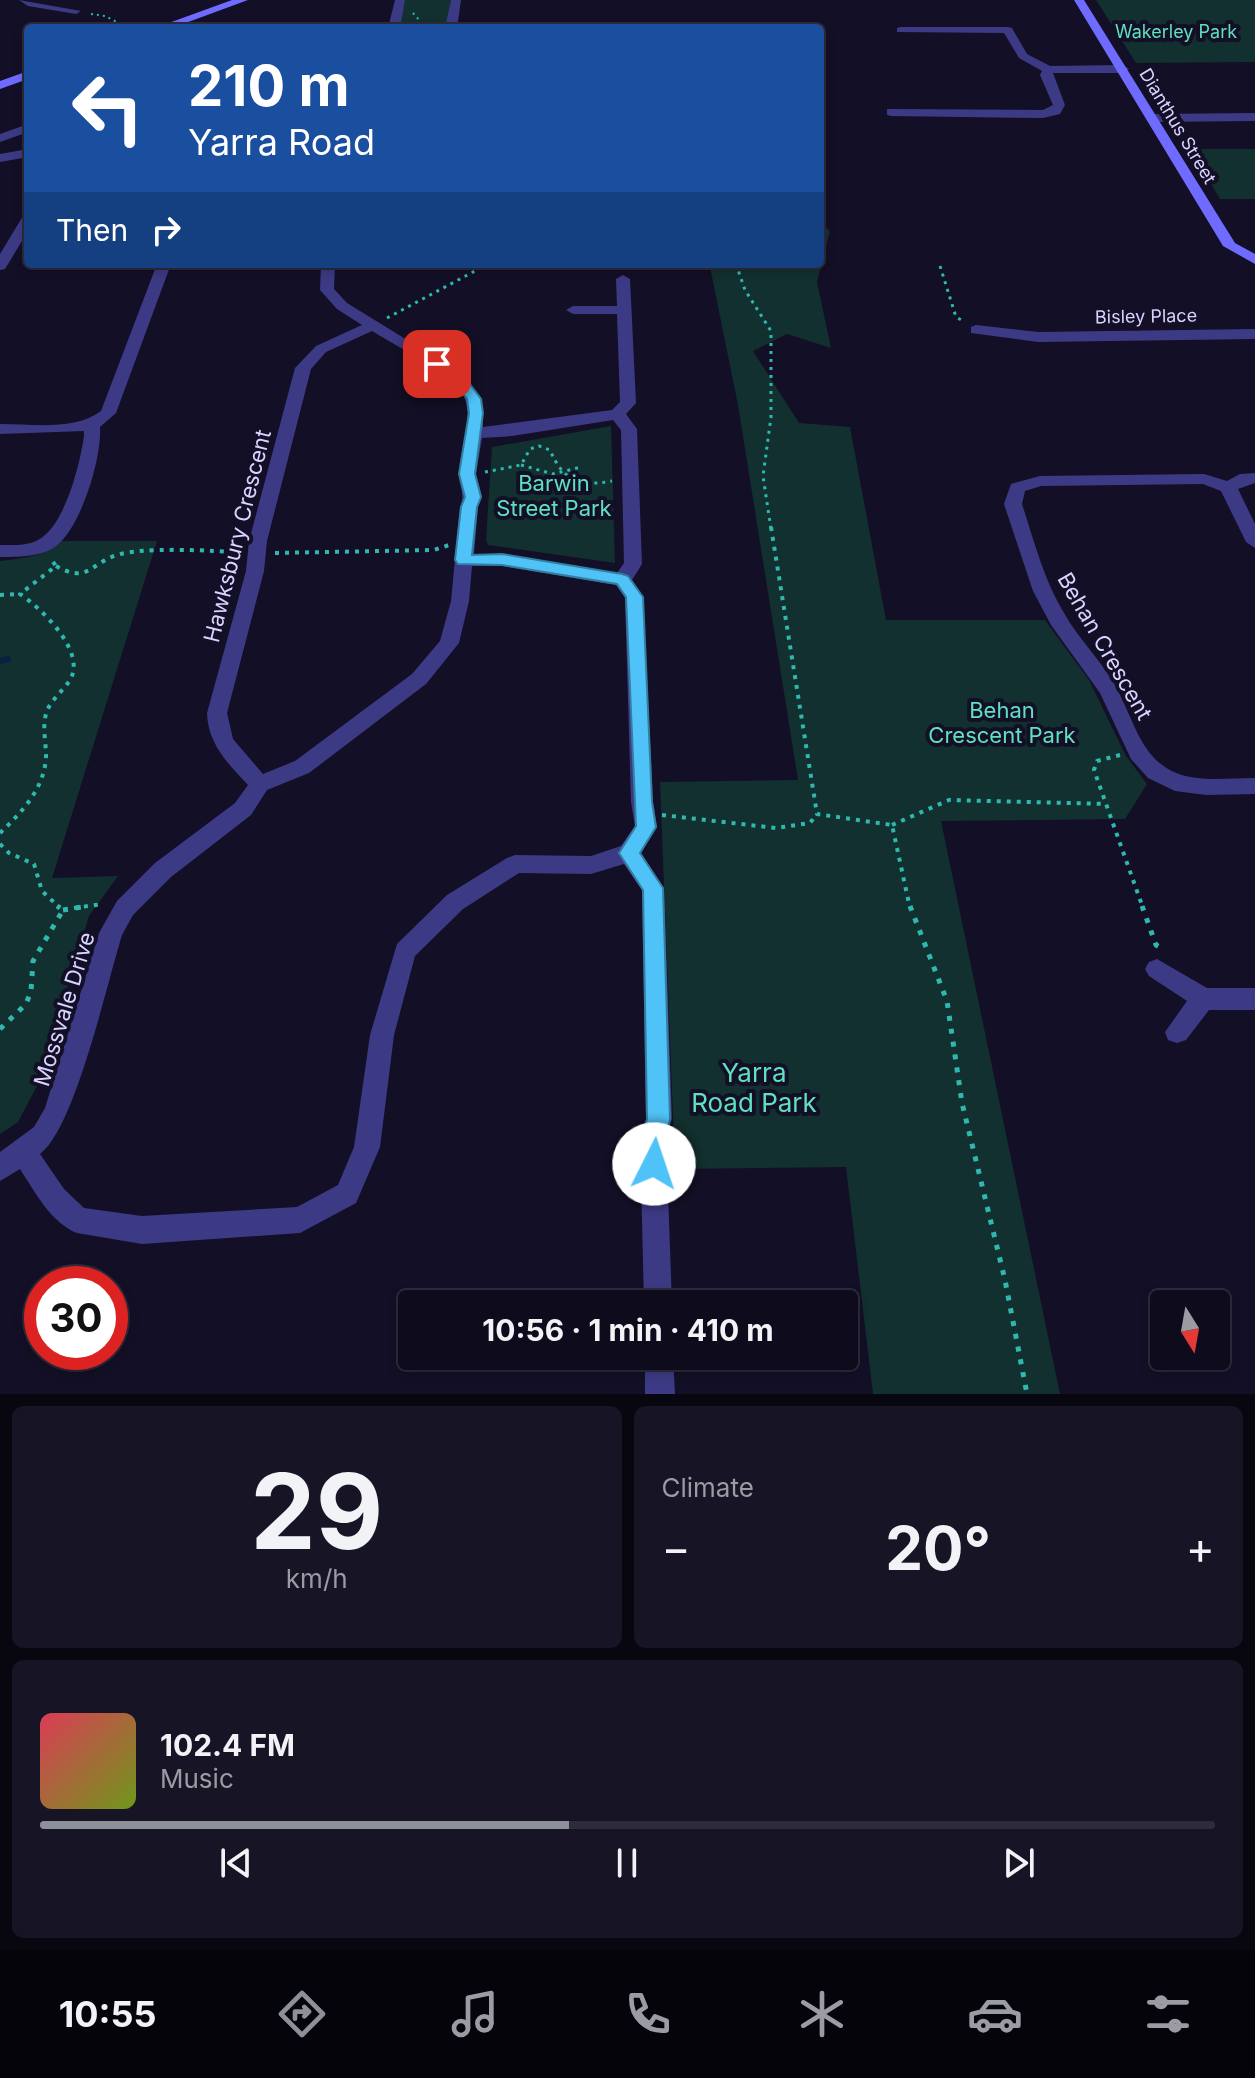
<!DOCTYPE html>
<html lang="en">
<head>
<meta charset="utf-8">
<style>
	:root { --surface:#0e0b1c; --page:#171425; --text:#f1f3f6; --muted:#9b9ba3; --line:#2e2b3b; --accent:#8c9099 }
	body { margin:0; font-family:Inter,sans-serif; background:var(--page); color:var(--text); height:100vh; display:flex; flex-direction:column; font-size:30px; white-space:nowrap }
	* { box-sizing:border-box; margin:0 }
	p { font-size:26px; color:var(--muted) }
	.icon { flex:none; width:44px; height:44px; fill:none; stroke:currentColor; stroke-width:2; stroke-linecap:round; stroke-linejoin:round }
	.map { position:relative; height:1394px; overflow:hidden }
	.sheet { display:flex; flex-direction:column; gap:12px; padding:12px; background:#08060f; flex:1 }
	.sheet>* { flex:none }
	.top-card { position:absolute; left:24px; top:24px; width:800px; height:244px; border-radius:8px; box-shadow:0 4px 12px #0003,0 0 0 2px var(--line); background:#1a4fa0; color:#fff; overflow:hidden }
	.needle { width:52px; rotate:169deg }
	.buttons { position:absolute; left:1150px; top:1290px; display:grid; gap:16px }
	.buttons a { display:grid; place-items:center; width:80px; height:80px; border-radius:8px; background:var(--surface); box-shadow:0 4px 12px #0003,0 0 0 2px var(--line); font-size:40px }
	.speed { position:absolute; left:24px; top:1266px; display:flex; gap:16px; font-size:40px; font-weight:700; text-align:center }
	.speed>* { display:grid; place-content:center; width:104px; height:104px; border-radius:50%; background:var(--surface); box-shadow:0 4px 12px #0003,0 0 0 2px var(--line); line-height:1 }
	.speed .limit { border:12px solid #d22; background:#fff; color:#111 }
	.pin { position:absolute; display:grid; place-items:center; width:68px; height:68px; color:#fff; margin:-34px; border-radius:16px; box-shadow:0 4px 12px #0006 }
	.me { position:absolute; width:88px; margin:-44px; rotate:4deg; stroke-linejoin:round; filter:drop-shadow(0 0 6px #0008) }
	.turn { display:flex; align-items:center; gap:28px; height:168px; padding:0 32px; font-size:36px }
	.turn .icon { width:104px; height:104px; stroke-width:2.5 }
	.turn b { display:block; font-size:56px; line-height:68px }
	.then { display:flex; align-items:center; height:76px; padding:0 32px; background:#0003; gap:16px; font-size:30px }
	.big { font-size:60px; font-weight:700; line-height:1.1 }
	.sheet .widget { flex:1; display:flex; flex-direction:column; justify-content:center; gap:12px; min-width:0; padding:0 28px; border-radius:12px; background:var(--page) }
	.sheet .dial { align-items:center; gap:0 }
	.dial b { font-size:104px; line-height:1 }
	.song { display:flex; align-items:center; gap:24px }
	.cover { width:96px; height:96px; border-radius:12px; background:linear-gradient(135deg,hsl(350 70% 55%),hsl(80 70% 35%)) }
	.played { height:8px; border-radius:4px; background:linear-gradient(90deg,var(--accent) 45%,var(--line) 45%) }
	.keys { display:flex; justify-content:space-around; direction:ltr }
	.heat { display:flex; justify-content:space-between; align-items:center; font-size:44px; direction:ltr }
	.sheet .tiles { flex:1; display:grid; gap:12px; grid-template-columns:1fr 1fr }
	.widget:last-child { grid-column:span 2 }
	.trip { position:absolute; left:398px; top:1290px; width:460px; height:80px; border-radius:8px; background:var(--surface); box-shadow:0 4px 12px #0003,0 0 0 2px var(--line); font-weight:700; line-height:80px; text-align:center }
	.menu { display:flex; height:128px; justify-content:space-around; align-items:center; background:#06040b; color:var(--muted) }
	.menu .icon { width:56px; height:56px }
	.menu .on { color:var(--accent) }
	.menu b { font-size:36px; color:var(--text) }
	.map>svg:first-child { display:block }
	.green { fill:#12302f }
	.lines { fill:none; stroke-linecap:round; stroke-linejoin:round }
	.stream { stroke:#0a1f44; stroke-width:6 }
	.path-far3 { stroke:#2fb8b0; stroke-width:2; stroke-dasharray:2 4; stroke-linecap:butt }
	.path-far2 { stroke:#2fb8b0; stroke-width:3; stroke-dasharray:3 5; stroke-linecap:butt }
	.path-far1 { stroke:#2fb8b0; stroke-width:4; stroke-dasharray:4 6; stroke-linecap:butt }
	.path { stroke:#2fb8b0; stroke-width:5; stroke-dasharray:5 8; stroke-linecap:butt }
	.street { fill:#3d3a85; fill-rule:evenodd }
	.secondary { fill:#6f6bff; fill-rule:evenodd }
	.route { fill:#4fc3f7; stroke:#337fa1; stroke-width:2 }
	.labels { text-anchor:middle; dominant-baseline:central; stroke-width:8; stroke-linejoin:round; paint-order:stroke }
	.far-park-label { font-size:18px; fill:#5fe0c0; stroke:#130f26 }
	.far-street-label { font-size:18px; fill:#d9d4ff; stroke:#130f26 }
	.park-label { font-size:22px; fill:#5fe0c0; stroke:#130f26 }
	.street-label { font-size:22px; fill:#d9d4ff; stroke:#130f26 }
	.near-park-label { font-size:26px; fill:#5fe0c0; stroke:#130f26 }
</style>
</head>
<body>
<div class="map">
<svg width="1255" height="1394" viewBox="0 0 1255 1394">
	<rect width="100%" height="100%" fill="#130f26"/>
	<path class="green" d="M405,0H451L446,28H399Z
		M1096,0H1255V62L1136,63Z
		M1190,149H1255V199H1220Z
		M820,222L830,231L817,282L831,348L787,334L753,351L799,423L850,427L886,620H1045L1089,680L1126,756L1147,784L1125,819L941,821L1060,1394H873L846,1167L675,1169L660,782L798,780L738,405L710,267L820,264Z
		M611,426L615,563L488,545L486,540L492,447Z
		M62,541H157L52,878L118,876L89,916L38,1084L18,1122L0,1134V561C23,558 43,557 62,541Z"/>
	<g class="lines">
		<path class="stream" d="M0,661L8,659"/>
		<path class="path-far3" d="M413,13L420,21
			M91,14L105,16L129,28"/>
		<path class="path-far2" d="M736,264L745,290L771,331V417L763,476L771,529
			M940,266L956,317L963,321
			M387,318L488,264
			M521,465L553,474L581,467
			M485,472L521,465L530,449L539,446L550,450C563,481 580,487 612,481"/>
		<path class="path-far1" d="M771,527L817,814L892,825L910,908
			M275,553L434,550L449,545
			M56,566C88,584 89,564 117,555C139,547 216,550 241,553
			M0,595L20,594
			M1120,755L1097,761L1094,770L1143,908
			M662,815L776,828L810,823L817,814
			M892,825L949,800L1106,804
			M0,833C22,812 45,788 46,756C46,744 43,731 45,719C47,701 63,693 71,678C85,650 41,608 20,594L56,566L51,559
			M0,844L9,853L34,864L42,891L60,908
			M74,908L103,904"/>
		<path class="path" d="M910,906L947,1001L962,1103L1005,1280L1027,1394
			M1142,906L1156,945L1163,949
			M63,910L88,906
			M0,1029L26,1004L31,991L33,961L63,910L57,906"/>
		<path class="street" d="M19,0L81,11L76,14L28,6Z
			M395,0H405L400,28H388Z
			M451,0H461L457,28H445Z
			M901,27H1008L1012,28L1027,54L1050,66L1123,65L1129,69L1123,73H1053L1065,105L1060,114L1043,118L891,116L887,115V109L1043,110L1053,105L1040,75L1042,71L1019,58L1004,33L897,32V28Z
			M1255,113V121L1153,122L1147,118L1153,114Z
			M28,124V132L0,142V134Z
			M28,149V157L0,162V154Z
			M28,215V231L5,269L0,270V254L23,216Z
			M157,264H171L116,413L100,427C102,458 81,528 55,547C40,557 17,557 0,557V545C13,545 27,546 38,540C65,526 80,464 84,436V431L0,434V424C33,424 74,431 101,411Z
			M321,264H335L334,289L347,303L464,375L482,399L483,427L612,410L620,402L617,314H573L566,310L573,306H617L616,279L623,275L630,279L636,403L626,414L637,429L642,564L632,580L643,597L653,802L657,827L641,853L664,888L672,1119L666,1136L672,1304H644L640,1136L646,1119L642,890L624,864L591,874L519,873L463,909L415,956L394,1035L380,1147L356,1203L300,1233L142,1244L77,1233C51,1223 35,1192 20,1169L0,1181V1152L34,1127L45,1108L99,933L117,901L155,863L235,803L248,785C228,764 208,744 207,713L246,571L249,541L295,368L316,346L362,325L337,309L320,290ZM372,331C394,345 461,378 466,402C471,426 461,448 459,471C458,485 466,493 460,507L451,601L440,641L412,674L295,761L263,774L233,739L227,713L264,571L267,541L311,369L326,352ZM613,420L621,430L624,563L617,573L502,554H474L478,507L482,497L476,474L482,438L512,436ZM472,566H502L616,585L625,598L631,802L635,826L621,846L591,856L515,855L507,858L447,895L397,944L370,1035L354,1147L338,1185L297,1207L142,1216L84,1208L64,1189L40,1154C75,1128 107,983 122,935L133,915L171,877L251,815L267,790L309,773L426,684L459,643L469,601Z
			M976,325L1038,332L1255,329V339L1038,342L971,333V327Z
			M1255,473V483L1238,489L1255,524V548L1246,542L1221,491L1203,484L1041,486L1025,491L1022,504C1034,541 1044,580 1064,613C1079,640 1103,662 1117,689C1131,714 1139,750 1165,767C1189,784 1226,778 1255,778V794L1206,795L1175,791L1148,778L1131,759L1100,693L1051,625L1033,591L1004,504L1011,484L1040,476L1204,474L1227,481L1240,474Z
			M1157,959L1207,988H1255V1010H1209L1186,1040L1177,1043L1168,1040L1165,1032L1187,1001L1149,976L1145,969L1149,962Z
			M645,1356H673L675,1394H645Z"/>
		<path class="secondary" d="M232,0H248L172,28H155Z
			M1074,0H1084L1235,243L1255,254V264L1223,246Z
			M28,71V79L0,89V81Z"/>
	</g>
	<path class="route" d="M437,360L463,375L481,399L483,413L475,474L481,497L477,507L472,555L502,554L622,574L628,576L643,597L652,802L656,827L640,853L663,888L670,1119C665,1137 670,1156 663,1172L654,1175L646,1172C639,1155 641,1136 647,1119L643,890L619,853L636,826L626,597L617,584L502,565L458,564L455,560L461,507L465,497L459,474L469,413L467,399L453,381L430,364Z"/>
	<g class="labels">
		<g class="far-park-label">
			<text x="1176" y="31">Wakerley Park</text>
		</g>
		<g class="far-street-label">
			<text transform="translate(1178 126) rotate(59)">Dianthus Street</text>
			<text transform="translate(1146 316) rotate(-1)">Bisley Place</text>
		</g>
		<g class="park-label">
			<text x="554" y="483">Barwin<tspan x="554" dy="25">Street Park</tspan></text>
			<text x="1002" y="710">Behan<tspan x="1002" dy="25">Crescent Park</tspan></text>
		</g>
		<g class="street-label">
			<text transform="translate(237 536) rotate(-76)">Hawksbury Crescent</text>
			<text transform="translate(1105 646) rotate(60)">Behan Crescent</text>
			<text transform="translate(64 1009) rotate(-73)">Mossvale Drive</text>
		</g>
		<g class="near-park-label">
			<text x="754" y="1072">Yarra<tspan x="754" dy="30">Road Park</tspan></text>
		</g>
	</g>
</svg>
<div class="buttons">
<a><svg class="needle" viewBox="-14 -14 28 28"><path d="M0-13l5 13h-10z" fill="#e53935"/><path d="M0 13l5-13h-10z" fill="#9b9ba3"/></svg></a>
</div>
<div class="speed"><div class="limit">30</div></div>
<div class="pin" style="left:437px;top:364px;background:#d93025"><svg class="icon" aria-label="arrive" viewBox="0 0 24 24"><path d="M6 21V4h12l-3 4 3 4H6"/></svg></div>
<svg class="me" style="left:654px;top:1164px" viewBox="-20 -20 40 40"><circle r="19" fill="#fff"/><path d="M0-13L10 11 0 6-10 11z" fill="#4fc3f7"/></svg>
<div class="trip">10:56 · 1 min · 410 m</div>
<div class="top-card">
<div class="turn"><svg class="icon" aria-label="left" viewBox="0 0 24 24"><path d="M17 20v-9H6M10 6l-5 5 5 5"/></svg><div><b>210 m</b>Yarra Road</div></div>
<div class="then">Then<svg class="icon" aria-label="right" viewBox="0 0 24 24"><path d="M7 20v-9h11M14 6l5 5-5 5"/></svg></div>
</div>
</div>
<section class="sheet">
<div class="tiles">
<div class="widget dial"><b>29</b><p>km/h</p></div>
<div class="widget"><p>Climate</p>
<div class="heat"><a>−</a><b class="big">20°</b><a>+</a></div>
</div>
<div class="widget">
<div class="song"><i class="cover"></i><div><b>102.4 FM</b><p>Music</p></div></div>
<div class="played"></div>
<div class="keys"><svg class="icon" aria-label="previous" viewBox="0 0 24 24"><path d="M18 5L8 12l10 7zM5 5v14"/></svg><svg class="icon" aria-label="pause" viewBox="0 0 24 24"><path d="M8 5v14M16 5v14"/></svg><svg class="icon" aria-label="next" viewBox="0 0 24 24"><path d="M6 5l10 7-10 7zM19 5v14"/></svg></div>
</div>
</div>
</section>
<nav class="menu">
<b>10:55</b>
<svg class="icon on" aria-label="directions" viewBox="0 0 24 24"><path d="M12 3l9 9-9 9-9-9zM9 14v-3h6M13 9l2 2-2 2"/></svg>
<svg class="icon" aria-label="music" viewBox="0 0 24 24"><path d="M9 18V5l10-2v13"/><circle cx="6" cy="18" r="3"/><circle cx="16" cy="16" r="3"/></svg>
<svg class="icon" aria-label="phone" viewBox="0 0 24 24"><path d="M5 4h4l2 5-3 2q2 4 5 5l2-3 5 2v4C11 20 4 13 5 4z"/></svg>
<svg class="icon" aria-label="climate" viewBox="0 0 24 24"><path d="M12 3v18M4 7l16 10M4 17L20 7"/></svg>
<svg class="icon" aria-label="car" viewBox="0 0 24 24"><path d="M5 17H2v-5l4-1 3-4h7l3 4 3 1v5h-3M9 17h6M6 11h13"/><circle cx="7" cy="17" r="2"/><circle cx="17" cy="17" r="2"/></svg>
<svg class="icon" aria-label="filters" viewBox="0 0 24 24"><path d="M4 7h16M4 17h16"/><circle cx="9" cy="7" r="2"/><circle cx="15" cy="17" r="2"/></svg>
</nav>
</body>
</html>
